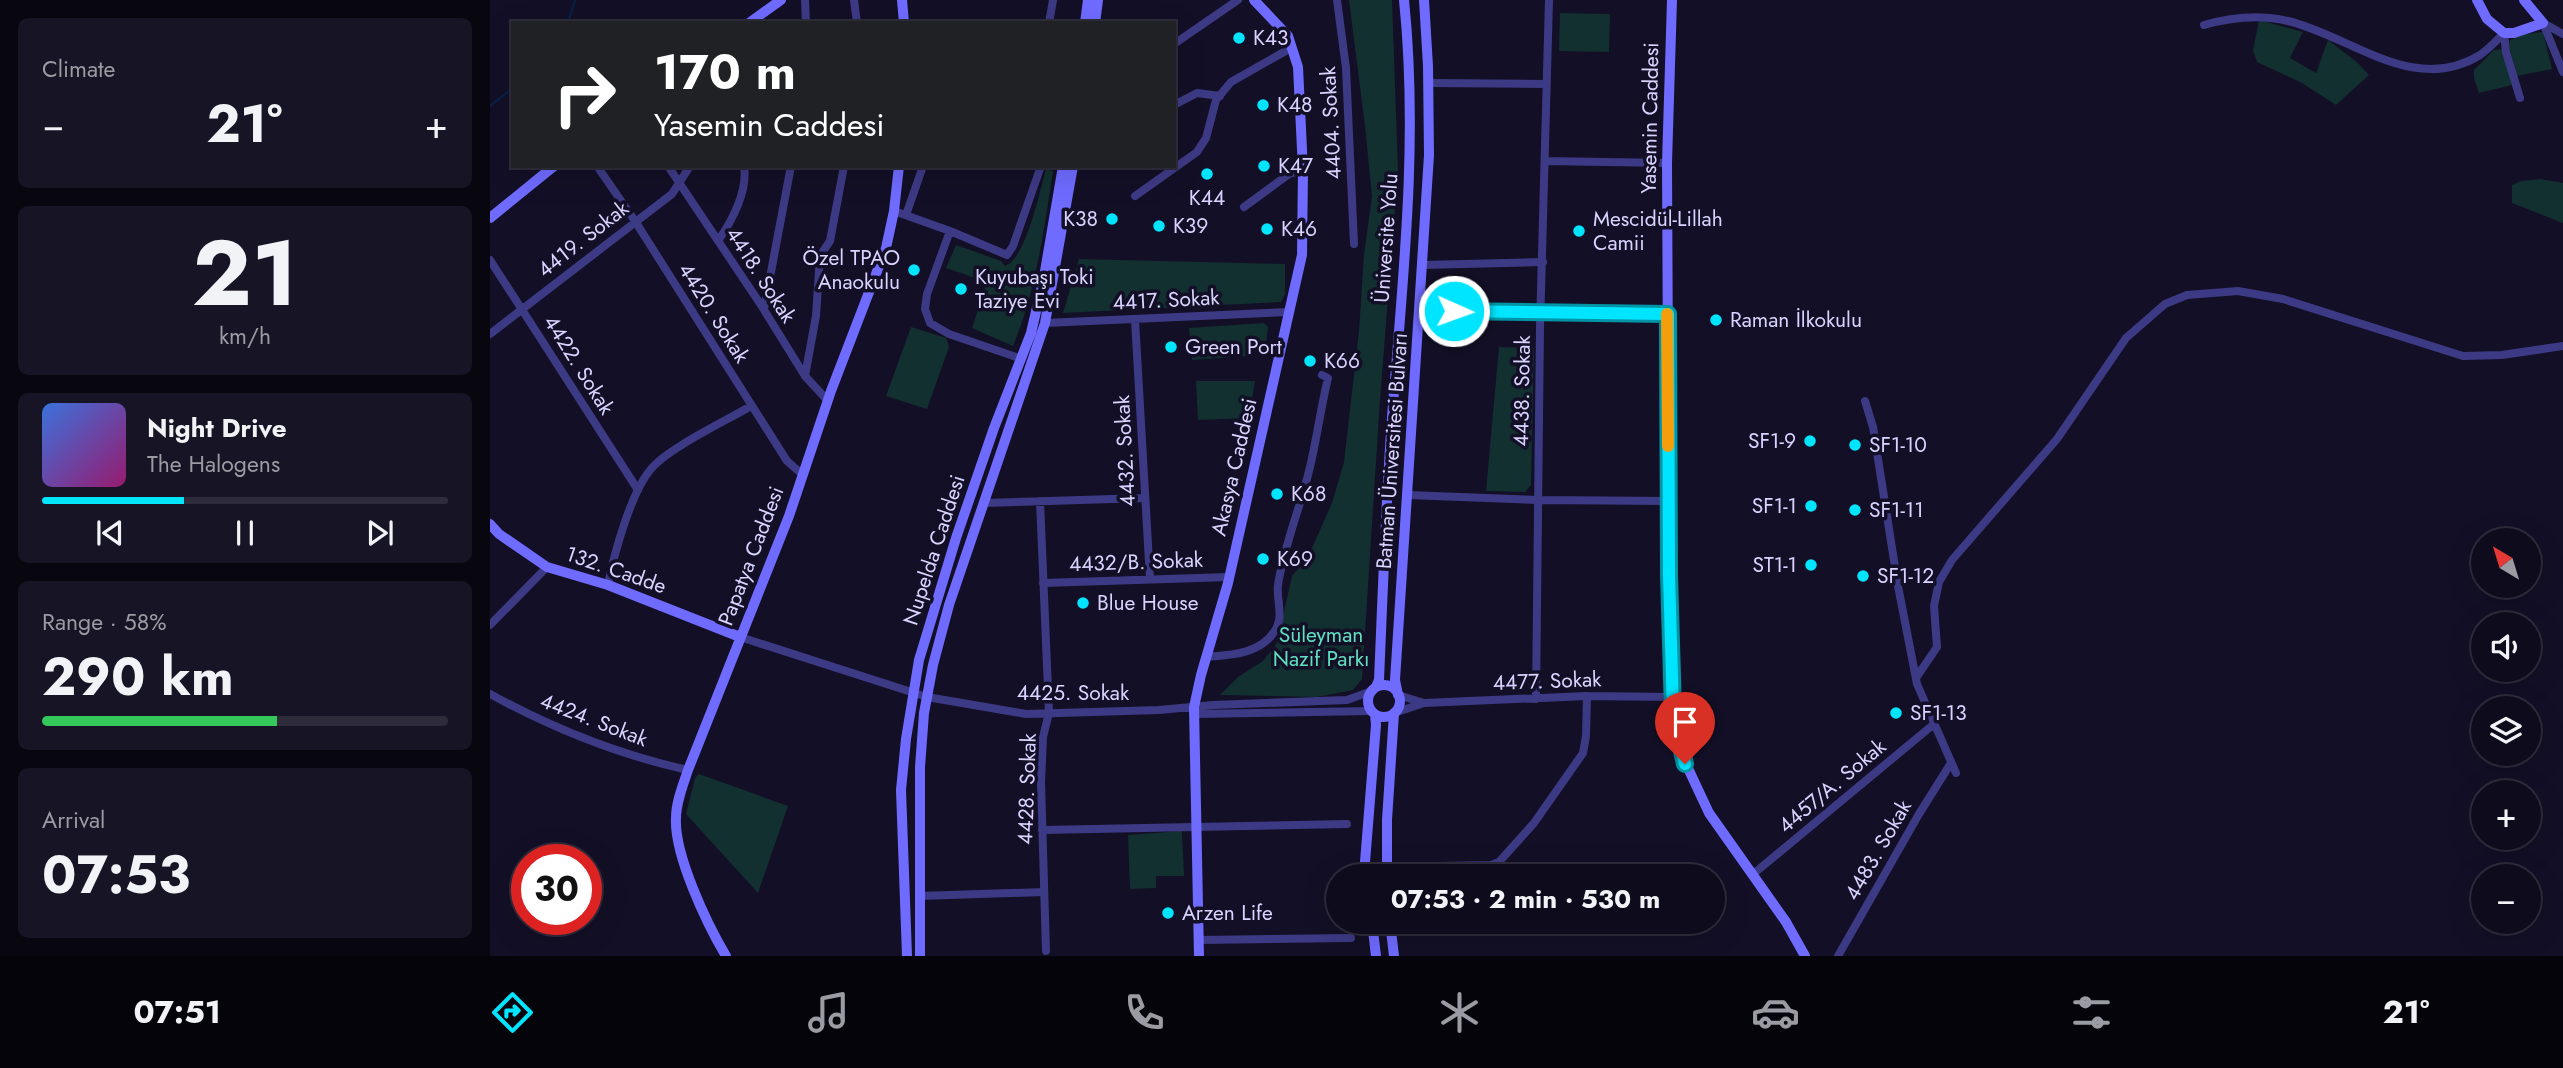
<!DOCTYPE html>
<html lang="en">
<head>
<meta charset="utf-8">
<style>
	:root { --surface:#0e0b1c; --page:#171425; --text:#f1f3f6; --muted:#9b9ba3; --line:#2e2b3b; --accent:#00e5ff }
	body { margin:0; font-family:Jost,sans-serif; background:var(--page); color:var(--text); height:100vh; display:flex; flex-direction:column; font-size:26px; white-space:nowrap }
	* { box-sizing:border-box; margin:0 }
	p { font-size:23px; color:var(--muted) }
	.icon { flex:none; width:38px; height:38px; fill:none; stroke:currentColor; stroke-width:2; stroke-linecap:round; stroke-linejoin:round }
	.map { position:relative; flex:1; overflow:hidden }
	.side { display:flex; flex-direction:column; gap:18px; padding:18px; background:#08060f; width:490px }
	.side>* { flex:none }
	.hud { position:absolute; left:21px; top:21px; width:665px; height:147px; border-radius:0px; box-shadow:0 7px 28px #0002,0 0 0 2px var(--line); background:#202124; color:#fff; overflow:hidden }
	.needle { width:46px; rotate:322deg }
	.fabs { position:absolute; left:1981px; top:528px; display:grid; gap:14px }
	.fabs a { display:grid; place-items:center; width:70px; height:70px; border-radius:50%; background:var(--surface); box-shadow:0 7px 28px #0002,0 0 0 2px var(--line); font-size:35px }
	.speed { position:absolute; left:21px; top:844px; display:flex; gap:14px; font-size:35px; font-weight:700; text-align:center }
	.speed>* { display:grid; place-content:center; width:91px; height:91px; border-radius:50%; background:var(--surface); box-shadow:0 7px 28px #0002,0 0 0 2px var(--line); line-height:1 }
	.speed .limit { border:10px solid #d22; background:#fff; color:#111 }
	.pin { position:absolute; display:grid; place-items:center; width:60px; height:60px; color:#fff; margin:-72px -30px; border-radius:50% 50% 50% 0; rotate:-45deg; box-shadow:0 0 7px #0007 }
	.pin .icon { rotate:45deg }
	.me { position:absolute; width:77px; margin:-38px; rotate:92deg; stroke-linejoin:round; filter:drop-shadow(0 0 5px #0008) }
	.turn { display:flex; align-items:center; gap:24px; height:147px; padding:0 28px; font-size:32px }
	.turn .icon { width:91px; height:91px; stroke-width:2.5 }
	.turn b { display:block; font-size:49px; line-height:60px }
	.big { font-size:52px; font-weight:700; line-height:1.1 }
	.side .card { flex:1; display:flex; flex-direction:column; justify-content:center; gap:10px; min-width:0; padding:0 24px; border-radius:10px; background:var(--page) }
	.side .dial { align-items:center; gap:0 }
	.dial b { font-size:91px; line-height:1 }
	.song { display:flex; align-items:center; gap:21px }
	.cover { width:84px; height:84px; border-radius:10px; background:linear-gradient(135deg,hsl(220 70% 55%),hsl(320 70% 35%)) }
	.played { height:7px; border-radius:4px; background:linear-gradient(90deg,var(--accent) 35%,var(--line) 35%) }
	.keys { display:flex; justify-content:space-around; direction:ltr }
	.heat { display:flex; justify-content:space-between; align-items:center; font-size:38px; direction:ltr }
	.charge { height:10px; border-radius:5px; background:linear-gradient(90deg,#34c759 58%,var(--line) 0) }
	.trip { position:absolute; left:836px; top:864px; width:399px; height:70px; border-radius:35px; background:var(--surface); box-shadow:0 7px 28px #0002,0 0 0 2px var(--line); font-weight:700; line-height:70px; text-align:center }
	.dock { display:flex; height:112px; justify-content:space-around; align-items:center; background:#06040b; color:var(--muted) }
	.dock .icon { width:49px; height:49px }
	.dock .active { color:var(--accent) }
	.dock b { font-size:32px; color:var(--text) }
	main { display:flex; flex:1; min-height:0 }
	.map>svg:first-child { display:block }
	.green { fill:#12302f }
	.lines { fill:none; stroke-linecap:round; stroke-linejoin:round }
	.stream { stroke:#0a1f44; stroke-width:2.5 }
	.street { stroke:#3d3a85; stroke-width:8 }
	.secondary { stroke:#6f6bff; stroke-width:10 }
	.route-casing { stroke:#0095a6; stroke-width:18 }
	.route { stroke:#00e5ff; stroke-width:12 }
	.slow { stroke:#f59e0b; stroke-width:12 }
	.poi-dot { fill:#00e5ff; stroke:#130f26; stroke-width:2.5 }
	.labels { text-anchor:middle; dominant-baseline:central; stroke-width:7; stroke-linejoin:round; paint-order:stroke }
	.poi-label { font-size:21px; fill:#d9d4ff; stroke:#130f26; text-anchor:start }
	.street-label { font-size:21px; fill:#d9d4ff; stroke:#130f26 }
	.park-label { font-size:21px; fill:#5fe0c0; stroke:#130f26 }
</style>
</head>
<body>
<main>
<section class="side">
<div class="card"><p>Climate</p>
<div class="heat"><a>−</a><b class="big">21°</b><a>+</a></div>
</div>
<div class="card dial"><b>21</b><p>km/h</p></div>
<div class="card">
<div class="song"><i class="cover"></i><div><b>Night Drive</b><p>The Halogens</p></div></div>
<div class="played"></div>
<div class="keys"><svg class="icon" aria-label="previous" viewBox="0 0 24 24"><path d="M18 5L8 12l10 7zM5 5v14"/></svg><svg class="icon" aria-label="pause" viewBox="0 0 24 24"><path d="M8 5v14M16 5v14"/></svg><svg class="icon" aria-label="next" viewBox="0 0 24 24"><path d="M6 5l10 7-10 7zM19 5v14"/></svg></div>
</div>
<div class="card"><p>Range · 58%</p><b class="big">290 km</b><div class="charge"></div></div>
<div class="card"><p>Arrival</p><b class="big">07:53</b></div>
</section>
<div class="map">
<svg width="2073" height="956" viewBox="0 0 2073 956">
	<rect width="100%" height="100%" fill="#130f26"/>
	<path class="green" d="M859,0H902L908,171L890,400L872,679L863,690L827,697L730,695L748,677L773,661L787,643L802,576L818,557L842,503L854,462L869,331L874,255L882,196L875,126Z
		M1070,13L1120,14L1119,52L1069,51Z
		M1769,20L1813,32L1800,58L1826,73L1838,40L1868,63L1879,75L1846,105L1812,83L1767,62L1763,50Z
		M2053,32L2062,69L2027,76L2019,46L2020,40L2036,34Z
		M2013,49L2022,85L1989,93L1984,78V70L2004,50Z
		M556,169L563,171C554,230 546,291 523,346L482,328L497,282L456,268L466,245L511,261L515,266C536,259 550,190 556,169Z
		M2051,179L2073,183V223L2022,203V185L2031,181Z
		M589,259L795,264V294L791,302L573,313Z
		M774,323L778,327L775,351L757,350V356L702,360L699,328Z
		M421,327L456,338L459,347L437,409L396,396Z
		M1009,347L1044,348L1041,485L1035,492L996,491Z
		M706,381H765L759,418L708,420Z
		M209,774L298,806L268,893L196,814L205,778Z
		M692,831L694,876H666V888L640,889L638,835Z"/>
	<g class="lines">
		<path class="stream" d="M78,23L85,0
			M0,106L23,88"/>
		<path class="street" d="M315,0L316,23
			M364,0L367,23
			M847,0L856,68L864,244
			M559,23L563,0
			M2053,23L2073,72
			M2055,24L2073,34
			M1714,25C1742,17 1769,14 1798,21C1861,36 1924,96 1990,55C1999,49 2006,41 2014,33
			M2014,33L2016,52L2030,98
			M684,44L748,0
			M939,83L1056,84
			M684,105L707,93L730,96
			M1055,161L1177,163
			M107,166L145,221L297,461L313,475
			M178,166L271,305L315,376L338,401
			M645,196L707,152L716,138L726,100L741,82L801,48
			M754,207L799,174L813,170
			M404,211L460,231L517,255L523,246L551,166
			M416,215L433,166
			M460,231L437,294L435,309L440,323L459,334L532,359
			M228,241C242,221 258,191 254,166
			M0,260L148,490
			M933,265L1053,262
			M274,309L301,166
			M931,309L1178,314
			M645,320L660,579
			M555,323L799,312
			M0,334L182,194L200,166
			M315,376L326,316L330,256L340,241L354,166
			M1375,401L1383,427L1408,586L1427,684L1466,773
			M918,495L1048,500L1178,501
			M550,501L559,713L553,737L551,782L556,951
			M494,503L655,498
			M553,583L739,577
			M118,585C124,554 141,492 161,469C178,448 236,421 261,406
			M0,625L57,567
			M250,637L437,697L536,714L669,710L723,705L857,700L882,691
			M717,657C740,655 770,654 784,632C795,617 786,601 788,585C794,545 811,506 820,467C827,437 831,407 838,378L832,375
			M1426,678L1447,647L1444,606L1449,582L1462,560L1567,439L1636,338L1675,304L1697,295L1748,291L1793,299L1973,356L2012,355L2073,346
			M0,694C62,728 129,755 198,770
			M1046,699L1050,327L1059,0
			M934,703L1097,696L1182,697
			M904,713L934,703L908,695
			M704,714L881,711
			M552,830L857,824
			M897,867L1001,865L1009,862L1044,823L1093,753L1096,736L1097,696
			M1262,875L1444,724
			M429,896L554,892
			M709,940L861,938
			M1348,956L1429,814L1461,763"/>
		<path class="secondary" d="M412,0L414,23
			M1182,0L1177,163L1179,575L1183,711L1196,764L1219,813L1296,922L1315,956
			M1987,0L1997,19L2014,33H2024L2053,23L2034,0
			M259,23L291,0
			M595,23L598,0
			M605,23L608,0
			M0,218L64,166
			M0,524L9,534L57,567L118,585L250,637
			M878 701a16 16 0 1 1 32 0a16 16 0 1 1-32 0Z
			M886,687L889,680C893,588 896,496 903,404C914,269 928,135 914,0
			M908,695L905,680L939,155L938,66L934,0
			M877,877L875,862L886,725L885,714
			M897,877V820L904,713
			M882,922L886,956
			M900,922L904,956
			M236,956C217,924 184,855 186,818C186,802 193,785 198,770L299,516L341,391L396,248L404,211L409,166
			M417,956L411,790L416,739L429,660L466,538L504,428L541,333L554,277L573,166
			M430,956V767L434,713L443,665L459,605L555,323L583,166
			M709,956L704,707L711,675L738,583L812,255L813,170L808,67L798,36L764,0"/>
	</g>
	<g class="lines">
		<defs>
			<path id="route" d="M964,311L1178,314L1179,575L1183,711L1195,764"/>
		</defs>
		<use href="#route" class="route-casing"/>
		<use href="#route" class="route"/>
		<path class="slow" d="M1177,314L1178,446"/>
	</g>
	<g class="poi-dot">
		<circle cx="749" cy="38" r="7"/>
		<circle cx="773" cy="105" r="7"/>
		<circle cx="774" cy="166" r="7"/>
		<circle cx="717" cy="174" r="7"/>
		<circle cx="622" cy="219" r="7"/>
		<circle cx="669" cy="226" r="7"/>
		<circle cx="777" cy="229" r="7"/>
		<circle cx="1089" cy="231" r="7"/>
		<circle cx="424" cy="270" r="7"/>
		<circle cx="471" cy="289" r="7"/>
		<circle cx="1226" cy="320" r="7"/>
		<circle cx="681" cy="347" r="7"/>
		<circle cx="820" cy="361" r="7"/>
		<circle cx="1320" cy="441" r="7"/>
		<circle cx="1365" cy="445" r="7"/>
		<circle cx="787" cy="494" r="7"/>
		<circle cx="1321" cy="506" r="7"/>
		<circle cx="1365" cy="510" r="7"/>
		<circle cx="773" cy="559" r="7"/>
		<circle cx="1321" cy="565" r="7"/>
		<circle cx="1373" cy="576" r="7"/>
		<circle cx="593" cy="603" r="7"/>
		<circle cx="1406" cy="713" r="7"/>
		<circle cx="678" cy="913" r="7"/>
	</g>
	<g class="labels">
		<g class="poi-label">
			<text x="763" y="38">K43</text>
			<text x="787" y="105">K48</text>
			<text x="788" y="166">K47</text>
			<text x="717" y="198" text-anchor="middle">K44</text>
			<text x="608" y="219" text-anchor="end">K38</text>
			<text x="1103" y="219">Mescidül-Lillah<tspan x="1103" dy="24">Camii</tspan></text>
			<text x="683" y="226">K39</text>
			<text x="791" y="229">K46</text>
			<text x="410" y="258" text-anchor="end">Özel TPAO<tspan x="410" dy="24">Anaokulu</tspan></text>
			<text x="485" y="277">Kuyubaşı Toki<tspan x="485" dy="24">Taziye Evi</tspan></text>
			<text x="1240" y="320">Raman İlkokulu</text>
			<text x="695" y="347">Green Port</text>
			<text x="834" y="361">K66</text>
			<text x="1306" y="441" text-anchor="end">SF1-9</text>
			<text x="1379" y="445">SF1-10</text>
			<text x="801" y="494">K68</text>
			<text x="1307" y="506" text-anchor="end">SF1-1</text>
			<text x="1379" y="510">SF1-11</text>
			<text x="787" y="559">K69</text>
			<text x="1307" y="565" text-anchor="end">ST1-1</text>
			<text x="1387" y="576">SF1-12</text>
			<text x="607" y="603">Blue House</text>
			<text x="1420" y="713">SF1-13</text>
			<text x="692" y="913">Arzen Life</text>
		</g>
		<g class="street-label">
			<text transform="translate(1160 118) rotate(-89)">Yasemin Caddesi</text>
			<text transform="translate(841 123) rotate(-93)">4404. Sokak</text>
			<text transform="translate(896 238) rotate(-86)">Üniversite Yolu</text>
			<text transform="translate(93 239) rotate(-38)">4419. Sokak</text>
			<text transform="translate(271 275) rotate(57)">4418. Sokak</text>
			<text transform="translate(676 300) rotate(-3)">4417. Sokak</text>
			<text transform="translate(224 313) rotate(58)">4420. Sokak</text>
			<text transform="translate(89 365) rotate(58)">4422. Sokak</text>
			<text transform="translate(1032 391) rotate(-89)">4438. Sokak</text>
			<text transform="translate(635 451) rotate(-93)">4432. Sokak</text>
			<text transform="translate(902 451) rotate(-86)">Batman Üniversitesi Bulvarı</text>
			<text transform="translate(744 467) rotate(-77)">Akasya Caddesi</text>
			<text transform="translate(444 550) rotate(-72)">Nupelda Caddesi</text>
			<text transform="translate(261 556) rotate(-69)">Papatya Caddesi</text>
			<text transform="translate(646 562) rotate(-2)">4432/B. Sokak</text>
			<text transform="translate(126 570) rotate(19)">132. Cadde</text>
			<text transform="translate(1057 681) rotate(-2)">4477. Sokak</text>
			<text x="583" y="693">4425. Sokak</text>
			<text transform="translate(104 720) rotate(21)">4424. Sokak</text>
			<text transform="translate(1342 786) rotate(-40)">4457/A. Sokak</text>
			<text transform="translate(537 789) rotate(-88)">4428. Sokak</text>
			<text transform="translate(1388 850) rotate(-60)">4483. Sokak</text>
		</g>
		<g class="park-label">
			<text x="831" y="635">Süleyman<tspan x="831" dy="24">Nazif Parkı</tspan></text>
		</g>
	</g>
</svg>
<div class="fabs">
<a><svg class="needle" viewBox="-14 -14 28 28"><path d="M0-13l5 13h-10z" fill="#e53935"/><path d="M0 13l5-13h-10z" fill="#9b9ba3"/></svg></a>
<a><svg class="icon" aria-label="sound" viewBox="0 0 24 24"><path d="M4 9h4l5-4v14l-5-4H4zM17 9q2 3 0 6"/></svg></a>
<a><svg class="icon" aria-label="layers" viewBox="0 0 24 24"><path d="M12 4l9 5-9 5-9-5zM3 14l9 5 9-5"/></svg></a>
<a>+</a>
<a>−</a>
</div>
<div class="speed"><div class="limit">30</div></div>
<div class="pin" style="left:1195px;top:764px;background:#d93025"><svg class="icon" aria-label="arrive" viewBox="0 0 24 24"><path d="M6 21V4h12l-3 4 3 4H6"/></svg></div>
<svg class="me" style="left:964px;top:311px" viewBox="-20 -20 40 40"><circle r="17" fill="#00e5ff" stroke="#fff" stroke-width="3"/><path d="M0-11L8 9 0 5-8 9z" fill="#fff"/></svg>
<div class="trip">07:53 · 2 min · 530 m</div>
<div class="hud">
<div class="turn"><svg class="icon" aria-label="right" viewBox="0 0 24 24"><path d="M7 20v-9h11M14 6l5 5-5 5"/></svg><div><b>170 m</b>Yasemin Caddesi</div></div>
</div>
</div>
</main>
<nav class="dock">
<b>07:51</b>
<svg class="icon active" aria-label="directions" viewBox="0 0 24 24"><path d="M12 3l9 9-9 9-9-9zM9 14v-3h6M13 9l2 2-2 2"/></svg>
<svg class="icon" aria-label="music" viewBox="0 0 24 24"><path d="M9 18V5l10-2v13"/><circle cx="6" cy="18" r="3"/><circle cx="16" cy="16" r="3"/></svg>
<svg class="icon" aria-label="phone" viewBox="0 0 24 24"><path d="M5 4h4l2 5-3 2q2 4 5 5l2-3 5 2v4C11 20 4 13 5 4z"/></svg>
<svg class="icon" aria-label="climate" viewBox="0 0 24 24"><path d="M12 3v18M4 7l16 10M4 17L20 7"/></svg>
<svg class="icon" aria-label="car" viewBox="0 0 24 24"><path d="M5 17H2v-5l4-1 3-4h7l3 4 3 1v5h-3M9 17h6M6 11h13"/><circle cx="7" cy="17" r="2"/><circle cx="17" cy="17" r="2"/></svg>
<svg class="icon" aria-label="filters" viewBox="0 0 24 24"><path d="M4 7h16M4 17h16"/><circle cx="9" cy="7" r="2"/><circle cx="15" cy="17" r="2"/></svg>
<b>21°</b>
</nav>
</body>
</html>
